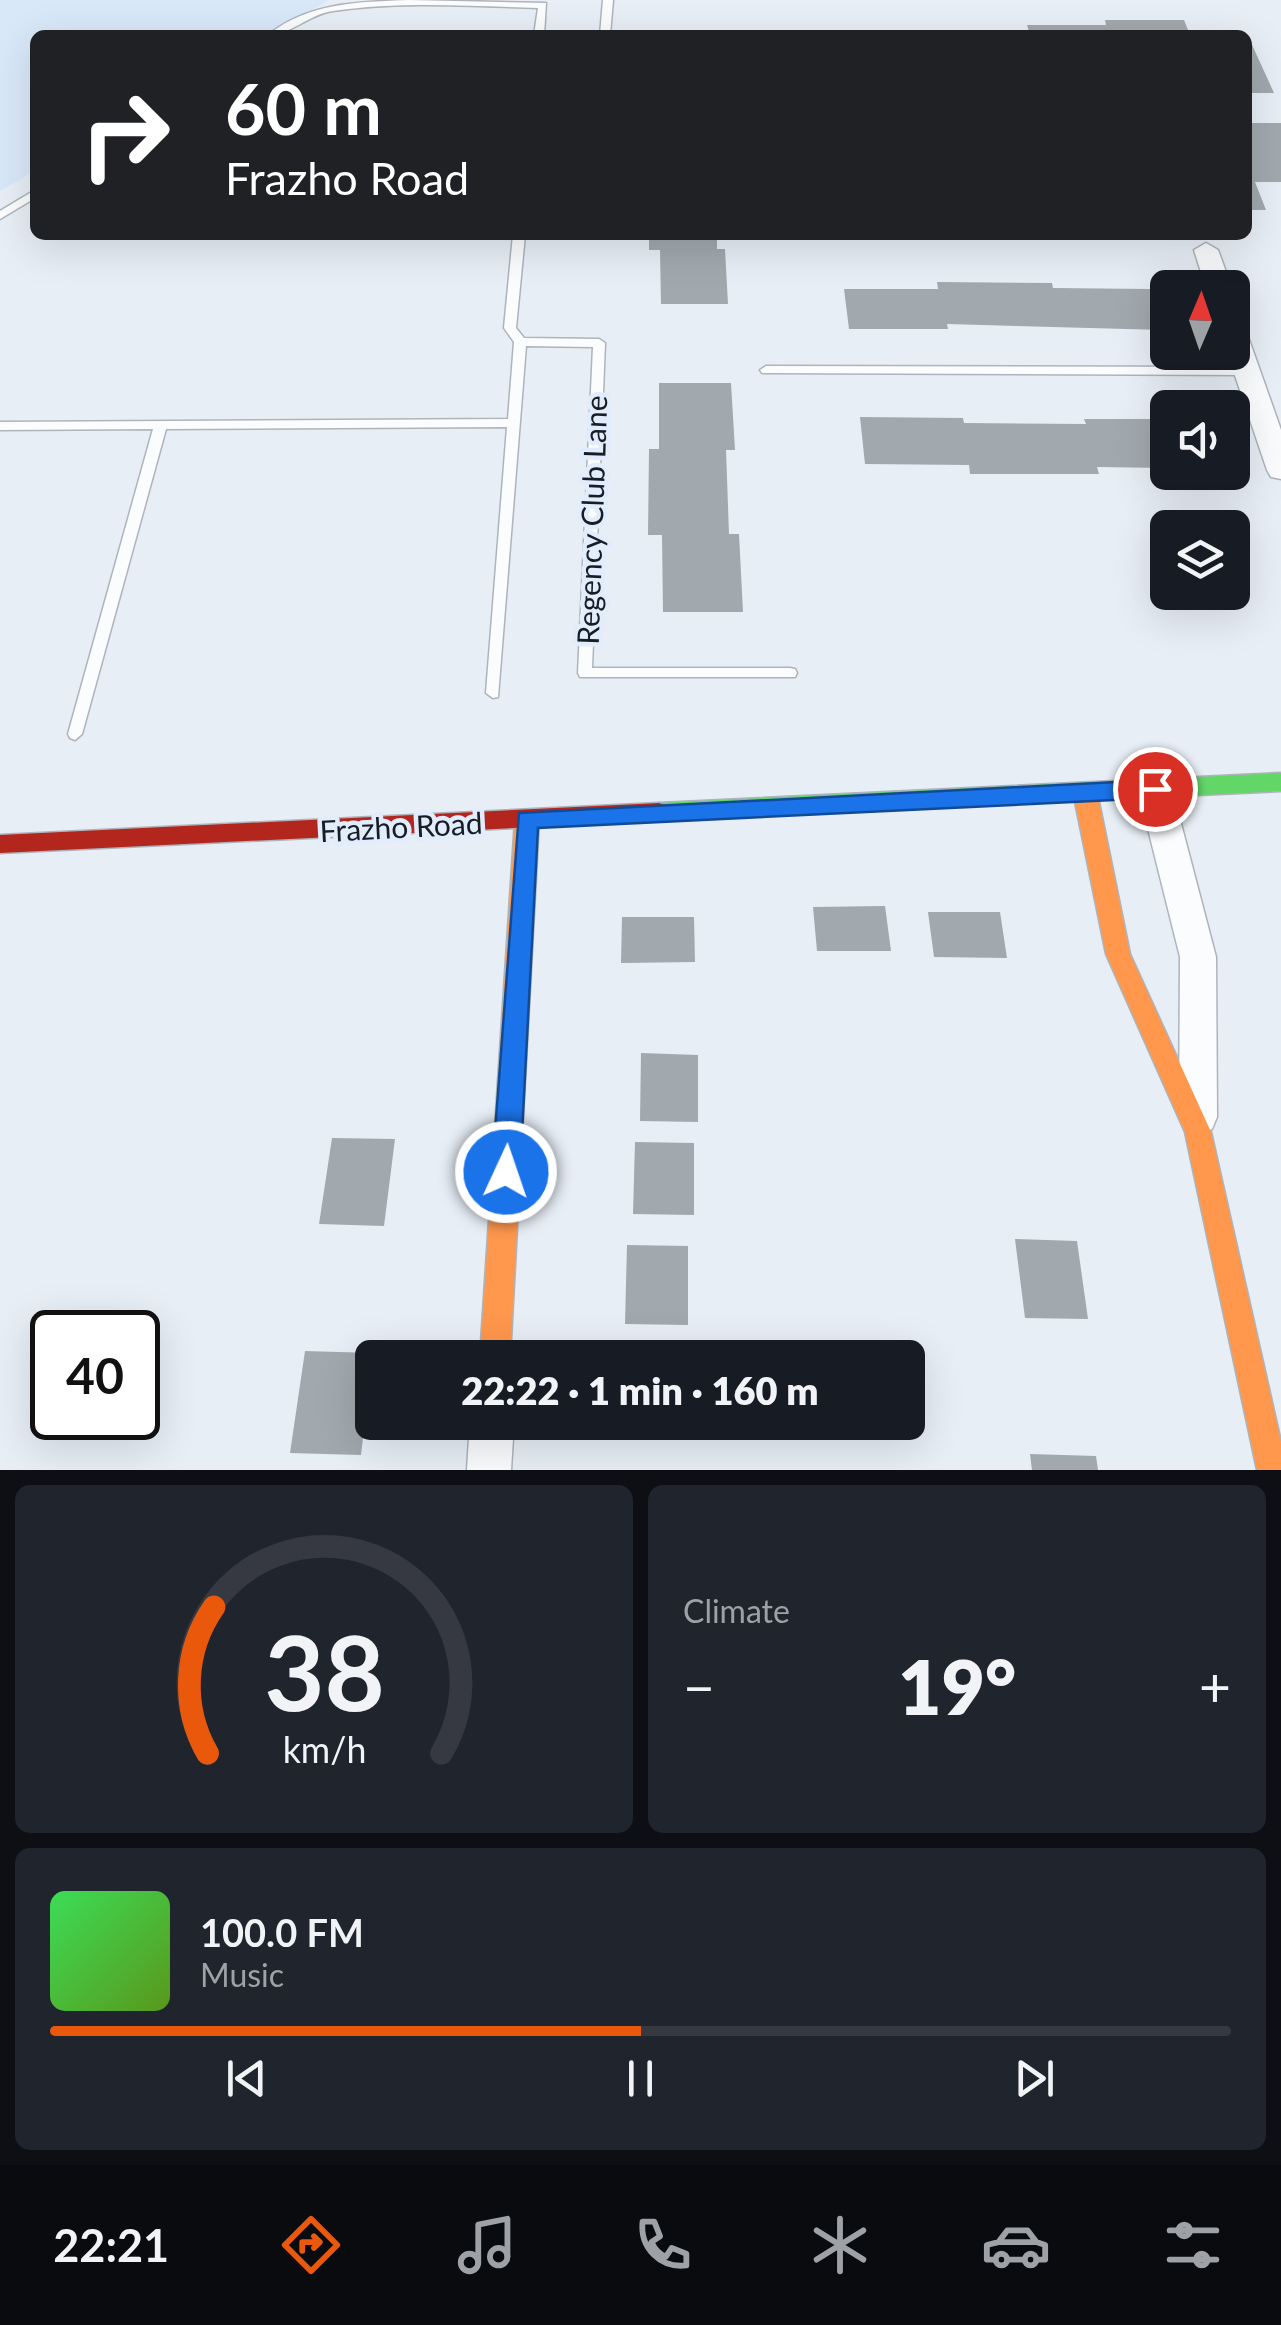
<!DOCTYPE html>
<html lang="en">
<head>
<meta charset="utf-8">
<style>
	:root { --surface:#171b24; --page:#20242c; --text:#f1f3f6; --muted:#9ea1a6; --line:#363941; --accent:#ea580c }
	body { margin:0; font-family:Lato,sans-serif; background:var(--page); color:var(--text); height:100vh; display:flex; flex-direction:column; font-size:38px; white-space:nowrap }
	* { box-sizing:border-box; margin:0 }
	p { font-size:32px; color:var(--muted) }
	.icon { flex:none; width:55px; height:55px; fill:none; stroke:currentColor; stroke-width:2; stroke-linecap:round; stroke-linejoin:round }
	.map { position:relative; height:1470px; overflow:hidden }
	.drawer { display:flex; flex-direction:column; gap:15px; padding:15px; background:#0d0f14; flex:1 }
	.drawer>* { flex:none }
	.hud { position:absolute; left:30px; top:30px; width:1222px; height:210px; border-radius:15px; box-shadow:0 10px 40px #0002; background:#202124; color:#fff; overflow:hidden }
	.needle { width:65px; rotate:2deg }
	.fabs { position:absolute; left:1150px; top:270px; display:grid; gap:20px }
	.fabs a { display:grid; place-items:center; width:100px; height:100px; border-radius:15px; background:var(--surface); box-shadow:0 10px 40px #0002; font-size:50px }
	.speed { position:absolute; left:30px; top:1310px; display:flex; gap:20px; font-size:50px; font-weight:700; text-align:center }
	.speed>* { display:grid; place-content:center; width:130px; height:130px; border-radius:50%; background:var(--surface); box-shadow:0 10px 40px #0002; line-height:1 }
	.speed .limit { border:5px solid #111; border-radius:15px; background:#fff; color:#111 }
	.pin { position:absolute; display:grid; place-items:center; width:85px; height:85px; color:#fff; margin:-42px; border:5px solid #fff; border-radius:50%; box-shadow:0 2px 10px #0007 }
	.me { position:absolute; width:110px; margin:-55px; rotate:3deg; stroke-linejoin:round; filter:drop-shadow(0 0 8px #0008) }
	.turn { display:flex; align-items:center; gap:35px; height:210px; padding:0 30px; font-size:45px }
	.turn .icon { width:130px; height:130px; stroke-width:2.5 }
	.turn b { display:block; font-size:70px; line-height:85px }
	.big { font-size:75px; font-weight:800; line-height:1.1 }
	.drawer .card { flex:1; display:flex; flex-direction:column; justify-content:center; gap:15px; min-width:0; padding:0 35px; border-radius:15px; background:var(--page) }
	.drawer .dial { align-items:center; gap:0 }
	.dial svg { height:260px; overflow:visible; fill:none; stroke:var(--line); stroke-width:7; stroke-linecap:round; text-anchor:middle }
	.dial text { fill:var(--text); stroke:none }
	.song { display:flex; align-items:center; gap:30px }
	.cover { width:120px; height:120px; border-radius:15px; background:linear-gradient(135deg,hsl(130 70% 55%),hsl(90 70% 35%)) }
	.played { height:10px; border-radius:5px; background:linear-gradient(90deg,var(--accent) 50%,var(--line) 50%) }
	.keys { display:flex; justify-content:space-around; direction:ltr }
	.heat { display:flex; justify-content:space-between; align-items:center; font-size:55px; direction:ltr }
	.drawer .tiles { flex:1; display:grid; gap:15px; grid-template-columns:1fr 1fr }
	.card:last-child { grid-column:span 2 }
	.trip { position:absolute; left:355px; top:1340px; width:570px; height:100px; border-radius:15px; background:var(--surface); box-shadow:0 10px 40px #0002; font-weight:800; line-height:100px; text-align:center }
	.tabs { display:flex; height:160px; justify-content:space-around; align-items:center; background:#090b0e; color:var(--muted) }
	.tabs .icon { width:70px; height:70px }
	.tabs .selected { color:var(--accent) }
	.tabs b { font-size:45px; color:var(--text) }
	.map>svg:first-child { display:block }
	.built { fill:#d9e8f9 }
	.building { fill:#a1a9ae }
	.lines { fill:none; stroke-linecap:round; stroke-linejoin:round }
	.lane-casing { stroke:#aeb4bb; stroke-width:3 }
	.street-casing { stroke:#aeb4bb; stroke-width:3 }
	.fast-casing { stroke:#aeb4bb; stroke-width:3 }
	.slow-casing { stroke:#aeb4bb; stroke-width:3 }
	.jam-casing { stroke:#aeb4bb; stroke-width:3 }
	.lane { fill:#fbfcfe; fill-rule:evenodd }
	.street { fill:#fbfcfe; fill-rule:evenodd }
	.fast { fill:#63d668; fill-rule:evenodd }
	.slow { fill:#ff974d; fill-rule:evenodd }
	.jam { fill:#b3261e; fill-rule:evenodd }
	.route { fill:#1a73e8; stroke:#114b97; stroke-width:2.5 }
	.labels { text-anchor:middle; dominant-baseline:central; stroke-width:9; stroke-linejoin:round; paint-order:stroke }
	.street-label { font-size:30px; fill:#181d24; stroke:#e1edfc }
</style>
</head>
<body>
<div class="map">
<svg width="1281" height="1470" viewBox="0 0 1281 1470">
	<rect width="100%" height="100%" fill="#e7eef6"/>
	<path class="built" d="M0,0H329L269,35H35V171L0,191Z"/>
	<path class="building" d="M1105,20H1184L1190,35H1030L1027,25H1106Z
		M1248,36L1274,93H1248Z
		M1248,123H1281V182H1255L1266,210H1248Z
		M649,235H717V249H725L728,304H661L660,250H649Z
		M937,282L1052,283L1053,288L1150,289L1164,330L947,324L948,329H849L844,289H938Z
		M659,383H731L735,450H726L729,534H739L743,612H663L662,535H648L649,449H659Z
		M860,417L963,418L964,423L1086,424L1084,419H1168V468L1097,467L1099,474H970L969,465L865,464Z
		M885,906L891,951H817L813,907Z
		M928,912H1000L1007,958L934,957Z
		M622,917H694L695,962L621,963Z
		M641,1053L698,1055V1122L640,1121Z
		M332,1138L395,1139L384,1226L319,1224Z
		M635,1142L694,1143V1215L633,1214Z
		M1015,1239L1077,1241L1088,1319L1025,1318Z
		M627,1245L688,1246V1325L625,1324Z
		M305,1351L373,1353L361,1455L290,1453Z
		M630,1422H696V1440L630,1438Z
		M1030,1454L1096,1456L1098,1470H1032Z"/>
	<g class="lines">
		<defs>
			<path id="lane" d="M409,0L546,3L544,35H534L538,8C470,6 400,1 333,11C309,14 291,35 268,35C309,2 359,2 409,0Z
				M603,0H613L610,35H600Z
				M35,190V198L0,219V211Z
				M513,235H525L516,328L524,338L599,339L605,343L592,668H790L795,669L797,673L795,677H580L578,673L593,347L526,346L498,697L493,698L486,693L507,427L166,429L82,734L75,740L70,738L68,734L153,429L0,430V422L508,419L514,342L504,328Z
				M766,366L1247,367L1253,371L1247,375L762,373L760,370Z"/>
			<path id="street" d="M1206,243L1218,250L1232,288H1206L1194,250Z
				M1232,320L1245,328L1281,430V479L1271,477L1267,470L1227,352H1232Z
				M1155,776L1167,780L1172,789L1216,957L1217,1117L1212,1129L1198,1134L1184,1129L1179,1117L1180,957L1138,789L1143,780Z
				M470,1422H514L511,1470H467Z"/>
			<path id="fast" d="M1281,773V791L659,821L651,818L647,812L651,806L659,803Z"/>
			<path id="slow" d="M1085,783L1093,786L1097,792L1130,954L1211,1132L1281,1442V1470H1257L1185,1132L1106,954L1073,792L1077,786Z
				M527,811L535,813L539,820L510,1358H480L515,820L519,813Z"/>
			<path id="jam" d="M659,803L667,806L671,812L667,818L659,821L0,853V835Z"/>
		</defs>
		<use href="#lane" class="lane-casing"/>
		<use href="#street" class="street-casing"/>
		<use href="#fast" class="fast-casing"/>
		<use href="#slow" class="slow-casing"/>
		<use href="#jam" class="jam-casing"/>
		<use href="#lane" class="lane"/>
		<use href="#street" class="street"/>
		<use href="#fast" class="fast"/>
		<use href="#slow" class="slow"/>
		<use href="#jam" class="jam"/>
	</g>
	<path class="route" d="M1155,780L1167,789L1155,798L538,828L520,1172L516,1181L506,1185L496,1181L492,1172L519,813Z"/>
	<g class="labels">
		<g class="street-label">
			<text transform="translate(591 520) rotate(-88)">Regency Club Lane</text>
			<text transform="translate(401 826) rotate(-3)">Frazho Road</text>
		</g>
	</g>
</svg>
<div class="fabs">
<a><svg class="needle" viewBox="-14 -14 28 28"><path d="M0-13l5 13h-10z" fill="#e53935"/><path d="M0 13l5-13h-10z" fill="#9ea1a6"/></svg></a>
<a><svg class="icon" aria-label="sound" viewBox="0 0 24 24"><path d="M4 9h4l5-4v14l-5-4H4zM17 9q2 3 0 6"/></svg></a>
<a><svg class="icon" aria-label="layers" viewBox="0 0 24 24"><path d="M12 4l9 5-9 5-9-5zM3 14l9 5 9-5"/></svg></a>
</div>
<div class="speed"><div class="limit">40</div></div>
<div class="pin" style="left:1155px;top:789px;background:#d93025"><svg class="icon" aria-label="arrive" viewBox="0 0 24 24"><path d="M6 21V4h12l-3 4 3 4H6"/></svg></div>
<svg class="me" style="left:506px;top:1172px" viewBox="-20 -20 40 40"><circle r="17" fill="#1a73e8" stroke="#fff" stroke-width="3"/><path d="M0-11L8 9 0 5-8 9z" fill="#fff"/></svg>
<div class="trip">22:22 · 1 min · 160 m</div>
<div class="hud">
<div class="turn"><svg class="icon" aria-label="right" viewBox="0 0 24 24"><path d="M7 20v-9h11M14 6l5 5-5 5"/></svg><div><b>60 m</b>Frazho Road</div></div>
</div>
</div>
<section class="drawer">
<div class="tiles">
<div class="card dial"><svg viewBox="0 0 100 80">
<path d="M14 69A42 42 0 1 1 86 69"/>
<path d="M14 69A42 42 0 0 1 16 24" stroke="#ea580c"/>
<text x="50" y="56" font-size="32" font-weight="700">38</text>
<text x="50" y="72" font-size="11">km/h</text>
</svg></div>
<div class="card"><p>Climate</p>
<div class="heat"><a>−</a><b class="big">19°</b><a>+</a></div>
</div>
<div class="card">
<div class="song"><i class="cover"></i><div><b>100.0 FM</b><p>Music</p></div></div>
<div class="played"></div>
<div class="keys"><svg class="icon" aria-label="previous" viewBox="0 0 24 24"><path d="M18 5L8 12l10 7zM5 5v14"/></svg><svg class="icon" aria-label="pause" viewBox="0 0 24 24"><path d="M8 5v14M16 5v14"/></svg><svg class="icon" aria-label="next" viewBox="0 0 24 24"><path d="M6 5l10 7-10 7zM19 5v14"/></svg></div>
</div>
</div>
</section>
<nav class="tabs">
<b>22:21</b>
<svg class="icon selected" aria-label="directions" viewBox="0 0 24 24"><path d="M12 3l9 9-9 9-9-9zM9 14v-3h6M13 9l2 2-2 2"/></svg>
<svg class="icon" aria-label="music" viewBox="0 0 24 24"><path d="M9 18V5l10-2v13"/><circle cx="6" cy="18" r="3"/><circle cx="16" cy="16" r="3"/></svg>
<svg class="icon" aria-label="phone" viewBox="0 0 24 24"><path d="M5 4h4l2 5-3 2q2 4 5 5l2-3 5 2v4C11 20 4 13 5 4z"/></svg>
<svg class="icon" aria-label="climate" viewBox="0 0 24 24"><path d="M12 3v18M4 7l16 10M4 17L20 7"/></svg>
<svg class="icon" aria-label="car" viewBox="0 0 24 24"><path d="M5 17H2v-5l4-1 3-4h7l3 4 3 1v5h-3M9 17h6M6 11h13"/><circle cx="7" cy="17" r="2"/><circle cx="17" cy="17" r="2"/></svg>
<svg class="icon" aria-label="filters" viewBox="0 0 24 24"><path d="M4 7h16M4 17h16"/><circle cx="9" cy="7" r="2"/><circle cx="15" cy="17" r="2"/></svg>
</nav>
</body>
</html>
